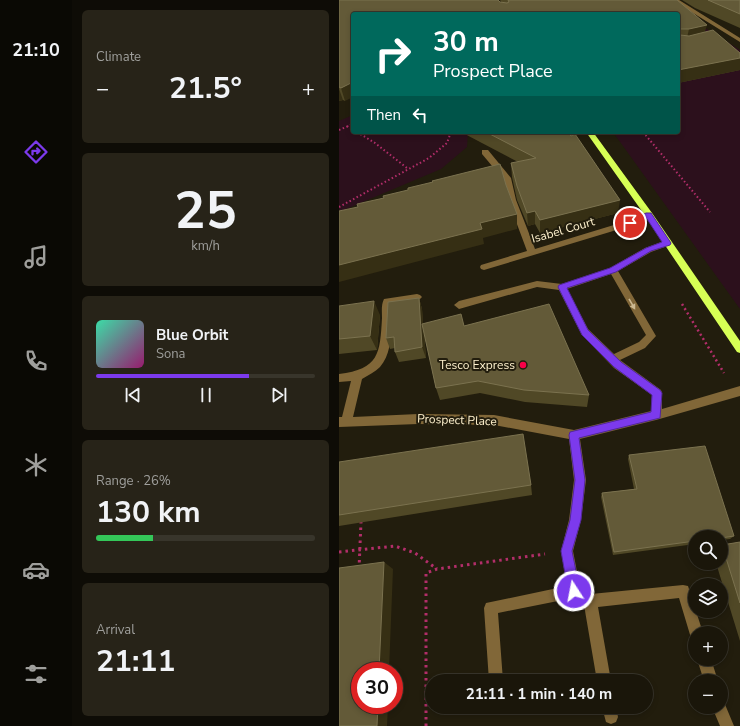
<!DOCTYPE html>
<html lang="en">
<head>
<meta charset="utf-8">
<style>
	:root { --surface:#1a160a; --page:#272318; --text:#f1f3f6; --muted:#9f9f9c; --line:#38352b; --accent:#7c3aed }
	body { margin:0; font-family:"Nunito Sans",sans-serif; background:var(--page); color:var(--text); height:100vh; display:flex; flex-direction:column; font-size:15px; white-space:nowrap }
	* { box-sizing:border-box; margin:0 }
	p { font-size:13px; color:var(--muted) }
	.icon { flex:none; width:22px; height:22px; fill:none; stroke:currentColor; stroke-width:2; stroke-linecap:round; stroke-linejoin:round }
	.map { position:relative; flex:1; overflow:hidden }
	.panel { display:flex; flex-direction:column; gap:10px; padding:10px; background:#0e0c06; width:267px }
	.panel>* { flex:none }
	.banner { position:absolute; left:12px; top:12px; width:329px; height:122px; border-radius:4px; box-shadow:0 2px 6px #0003,0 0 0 1px var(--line); background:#00695c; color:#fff; overflow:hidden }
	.fabs { position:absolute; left:349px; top:530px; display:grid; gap:8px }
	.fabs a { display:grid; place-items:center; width:40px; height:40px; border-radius:50%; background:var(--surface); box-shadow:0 2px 6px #0003,0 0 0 1px var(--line); font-size:20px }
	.speed { position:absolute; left:12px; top:662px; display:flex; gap:8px; font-size:20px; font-weight:700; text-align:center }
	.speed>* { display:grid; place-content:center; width:52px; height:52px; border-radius:50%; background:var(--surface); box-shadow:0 2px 6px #0003,0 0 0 1px var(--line); line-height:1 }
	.speed .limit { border:6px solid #d22; background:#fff; color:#111 }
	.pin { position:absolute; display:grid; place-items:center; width:34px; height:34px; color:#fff; margin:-17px; border:2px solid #fff; border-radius:50%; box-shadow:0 1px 4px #0007 }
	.me { position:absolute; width:44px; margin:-22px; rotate:349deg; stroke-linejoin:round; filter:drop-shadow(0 0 3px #0008) }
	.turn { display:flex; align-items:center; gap:14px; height:84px; padding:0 16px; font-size:18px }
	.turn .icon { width:52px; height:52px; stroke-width:2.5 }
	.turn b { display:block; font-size:28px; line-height:34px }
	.then { display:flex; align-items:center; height:38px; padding:0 16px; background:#0003; gap:8px; font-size:15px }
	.big { font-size:30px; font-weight:700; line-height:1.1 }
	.panel .tile { flex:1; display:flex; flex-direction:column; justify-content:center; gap:6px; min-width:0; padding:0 14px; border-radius:6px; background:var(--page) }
	.panel .dial { align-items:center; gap:0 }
	.dial b { font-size:52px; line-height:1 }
	.song { display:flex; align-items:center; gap:12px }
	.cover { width:48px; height:48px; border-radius:6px; background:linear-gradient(135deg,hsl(160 70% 55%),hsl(320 70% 35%)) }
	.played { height:4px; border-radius:2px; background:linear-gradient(90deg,var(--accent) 70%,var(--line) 70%) }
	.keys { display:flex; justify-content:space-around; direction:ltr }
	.heat { display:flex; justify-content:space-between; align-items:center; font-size:22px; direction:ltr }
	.charge { height:6px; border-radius:3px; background:linear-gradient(90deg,#34c759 26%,var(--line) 0) }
	.trip { position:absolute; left:86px; top:674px; width:228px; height:40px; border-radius:20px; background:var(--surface); box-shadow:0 2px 6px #0003,0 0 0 1px var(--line); font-weight:700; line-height:40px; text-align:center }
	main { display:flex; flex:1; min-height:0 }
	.menu { display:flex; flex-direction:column; width:72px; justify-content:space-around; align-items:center; background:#0a0904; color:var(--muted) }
	.menu .icon { width:28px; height:28px }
	.menu .selected { color:var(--accent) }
	.menu b { font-size:18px; color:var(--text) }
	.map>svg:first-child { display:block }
	.green { fill:#2c101c }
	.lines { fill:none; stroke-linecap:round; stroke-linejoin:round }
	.path-far2 { stroke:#b32e6a; stroke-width:2; stroke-dasharray:1.5 2.5; stroke-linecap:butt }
	.path-far1 { stroke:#b32e6a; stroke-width:2.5; stroke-dasharray:2 3; stroke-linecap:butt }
	.path { stroke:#b32e6a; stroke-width:3; stroke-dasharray:2.5 4; stroke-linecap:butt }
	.minor { fill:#816738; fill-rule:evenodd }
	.major { fill:#d7ff55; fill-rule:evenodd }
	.path-bridge { stroke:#b32e6a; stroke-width:3; stroke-dasharray:2.5 4; stroke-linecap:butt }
	.wall { fill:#504826 }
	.shaded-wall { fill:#362f14 }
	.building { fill:#635a38; stroke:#7b724f }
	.oneway { fill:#cdba92 }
	.route { fill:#7c3aed; stroke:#51269a }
	.poi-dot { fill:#f90048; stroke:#221d0d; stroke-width:1.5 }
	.labels { text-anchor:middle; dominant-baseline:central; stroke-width:4; stroke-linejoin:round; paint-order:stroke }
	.street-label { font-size:12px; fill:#fff2ce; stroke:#221d0d }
	.poi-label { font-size:12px; fill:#fff2ce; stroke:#221d0d; text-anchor:end }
</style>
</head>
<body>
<main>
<nav class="menu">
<b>21:10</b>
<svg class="icon selected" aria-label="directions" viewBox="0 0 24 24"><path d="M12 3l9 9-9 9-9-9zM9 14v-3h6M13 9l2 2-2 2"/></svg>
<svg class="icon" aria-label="music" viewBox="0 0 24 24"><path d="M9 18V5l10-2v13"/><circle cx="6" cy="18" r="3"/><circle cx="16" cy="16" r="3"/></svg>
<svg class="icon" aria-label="phone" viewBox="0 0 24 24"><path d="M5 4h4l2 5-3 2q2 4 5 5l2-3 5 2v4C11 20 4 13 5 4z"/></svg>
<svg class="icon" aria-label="climate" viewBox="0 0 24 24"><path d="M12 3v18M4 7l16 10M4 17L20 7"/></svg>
<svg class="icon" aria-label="car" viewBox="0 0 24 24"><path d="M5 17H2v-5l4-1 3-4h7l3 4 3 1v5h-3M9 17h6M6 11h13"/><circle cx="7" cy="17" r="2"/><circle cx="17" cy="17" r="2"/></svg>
<svg class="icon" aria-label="filters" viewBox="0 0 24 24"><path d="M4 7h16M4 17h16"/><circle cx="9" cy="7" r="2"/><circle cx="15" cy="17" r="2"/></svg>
</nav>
<section class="panel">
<div class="tile"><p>Climate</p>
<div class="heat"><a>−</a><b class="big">21.5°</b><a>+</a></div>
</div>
<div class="tile dial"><b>25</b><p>km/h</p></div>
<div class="tile">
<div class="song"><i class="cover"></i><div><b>Blue Orbit</b><p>Sona</p></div></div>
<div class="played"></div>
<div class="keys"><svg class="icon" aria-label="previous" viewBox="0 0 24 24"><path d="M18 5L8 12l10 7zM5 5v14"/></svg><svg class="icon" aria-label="pause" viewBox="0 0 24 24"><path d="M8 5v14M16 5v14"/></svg><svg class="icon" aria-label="next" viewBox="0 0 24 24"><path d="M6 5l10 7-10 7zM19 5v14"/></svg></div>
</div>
<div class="tile"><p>Range · 26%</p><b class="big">130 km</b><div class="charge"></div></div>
<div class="tile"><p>Arrival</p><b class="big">21:11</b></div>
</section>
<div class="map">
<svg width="401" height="726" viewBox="0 0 401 726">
	<rect width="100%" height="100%" fill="#221d0d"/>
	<path class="green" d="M349,17L401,50V309L274,132H339V21Z
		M14,115V132H129L128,147L102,169L0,212V121Z"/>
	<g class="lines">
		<path class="path-far2" d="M8,126L14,130
			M0,130L14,124
			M18,132L36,143L68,168
			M304,132L371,212
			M0,207L90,158L108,143L112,132"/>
		<path class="path-far1" d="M343,304L385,373"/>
		<path class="path" d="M0,552L56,546L76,553L98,569
			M87,726V573L98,569L206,554"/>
		<path class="minor" d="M333,0H340L401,38V42Z
			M143,150H149L172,178L177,200L196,249L288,221L307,213L310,212L314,215L313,217L294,225L145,270L142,269L141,267L142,265L188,251L169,200L164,179L143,154Z
			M328,240L331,241L332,243L331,245L312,252L279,271L317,336L306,348L281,360L322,390L323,393V409L401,386V396L317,420L241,439L247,480L242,520L234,551L241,587L252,594L344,585L349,586L364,633H356V639L352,638L340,598L259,607L272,681H258L245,605L234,598L159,613L164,681H150L145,608L147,603L228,586L222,551L230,520L235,480L230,439L155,425L79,424L0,427V417H3L12,381L0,382V374C40,369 41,354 43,318C43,312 42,305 45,299L78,294L81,295L83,297L81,299L52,305C52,324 55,351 41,367C36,372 29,375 23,379L14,417L79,414L155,415L235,430L312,411L313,395L275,368L243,335L220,290L198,287L120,309L115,305L120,301L198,281L223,284L271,268L306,248ZM272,274L307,335L300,342L275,354L249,329L228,289Z
			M358,659H372L379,681H365Z
			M382,701L385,702L395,726H381L373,707H382Z
			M263,707H277L279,717L277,722L272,724L267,722Z"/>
		<path class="major" d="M247,132H254L313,213L401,341V353L398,352L307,217Z"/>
		<path class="path-bridge" d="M20,569L22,522"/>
	</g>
	<path class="wall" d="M0,0L163,3L161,0H338L366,32L401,70L339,83V14H14L6,101L4,100L0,101Z
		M343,0H401V28L356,8Z
		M122,132H229L279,213L201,233L196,224L189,226L178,200L173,177L172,163L179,162Z
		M80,298L83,309L84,324L125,326L250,395L248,407L186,402L141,393L101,400L97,388L85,333L87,358L60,362L56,352V348L51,349L47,338Z
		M0,306L41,315L38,350L0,354Z
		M290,455L395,536L391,539L382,540V537H356V544L274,555L262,497L263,493L295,489L289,459Z
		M0,462L192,485L193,495L0,526Z
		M401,542V641L377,563H382V546L383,545Z"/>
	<path class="shaded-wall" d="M368,25L364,38L347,42L350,29Z
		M401,58V70L339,83V70Z
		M14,82V97L6,101L2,88Z
		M0,89L4,100L0,101Z
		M281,200L279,213L201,233V220Z
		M196,211V224L189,226L188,213Z
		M178,214V229L144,238L145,244L0,282V265L141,223Z
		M80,298L83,309L87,358L83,347Z
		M35,301L41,315L38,350L31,336Z
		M45,562L54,569L50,671H40Z
		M39,705H49L48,726H38Z"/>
	<path class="building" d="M0,0H159L161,2L168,3L170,2L169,0H338L368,25L350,29H342L340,30L341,35L350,36L374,30L401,53V58L339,70V14H14V82L2,88L0,87Z
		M369,0H401V14Z
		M147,132H229L232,136L236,134L281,200L201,220L196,211L188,213L178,186L172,163L197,158Z
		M161,164L167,185L178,214L141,223L143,229L0,265V211L19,207L18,204L45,198L44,196L69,190V188L94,182L93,181Z
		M80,298L83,347L56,352L55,337L47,338L49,302Z
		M35,301L31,336L0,339V306Z
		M210,304L250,395L185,390L139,381L97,388L83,324L122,314L125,326Z
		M184,434L192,485L0,515V462Z
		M366,446L395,536L382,538V537H356V541L275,552L263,493L298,489L290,455Z
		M401,542V603L383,545Z
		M45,562L40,671H21V705H39L38,726H0V568Z"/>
	<defs><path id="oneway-solid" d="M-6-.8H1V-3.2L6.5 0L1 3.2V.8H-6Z"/></defs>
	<use class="oneway" href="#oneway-solid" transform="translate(293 304) rotate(60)"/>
	<path class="route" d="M307,213H312L332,243L331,245L312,251L277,272L228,288L249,330L282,362L321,390L323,393L321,418L240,438L246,480L242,520L233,551L241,591L239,596L235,597L231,596L229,591L222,551L231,520L236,480L230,435L231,432L235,431L312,412L313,395L275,367L243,335L219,287L220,285L271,268L307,248L323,242L308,219L291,226L287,223Z"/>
	<circle class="poi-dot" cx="184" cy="365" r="4"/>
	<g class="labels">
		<g class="street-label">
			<text transform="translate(224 230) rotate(-16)">Isabel Court</text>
			<text transform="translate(118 420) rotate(2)">Prospect Place</text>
		</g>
		<g class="poi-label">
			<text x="176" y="365">Tesco Express</text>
		</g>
	</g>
</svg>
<div class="fabs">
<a><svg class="icon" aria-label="search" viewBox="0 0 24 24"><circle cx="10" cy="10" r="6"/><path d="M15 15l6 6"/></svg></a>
<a><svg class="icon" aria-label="layers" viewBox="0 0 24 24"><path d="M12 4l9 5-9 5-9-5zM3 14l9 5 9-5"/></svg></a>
<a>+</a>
<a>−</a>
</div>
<div class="speed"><div class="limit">30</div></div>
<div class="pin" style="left:291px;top:223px;background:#d93025"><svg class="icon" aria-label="arrive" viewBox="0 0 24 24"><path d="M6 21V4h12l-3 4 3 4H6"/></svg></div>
<svg class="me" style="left:235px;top:591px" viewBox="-20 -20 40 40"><circle r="17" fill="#7c3aed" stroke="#fff" stroke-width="3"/><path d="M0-11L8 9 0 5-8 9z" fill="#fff"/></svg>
<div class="trip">21:11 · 1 min · 140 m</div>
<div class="banner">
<div class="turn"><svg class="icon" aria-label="right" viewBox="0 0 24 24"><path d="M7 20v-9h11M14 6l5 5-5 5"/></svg><div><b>30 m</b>Prospect Place</div></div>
<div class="then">Then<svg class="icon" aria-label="left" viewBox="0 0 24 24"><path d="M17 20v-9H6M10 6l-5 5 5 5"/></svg></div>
</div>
</div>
</main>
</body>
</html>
